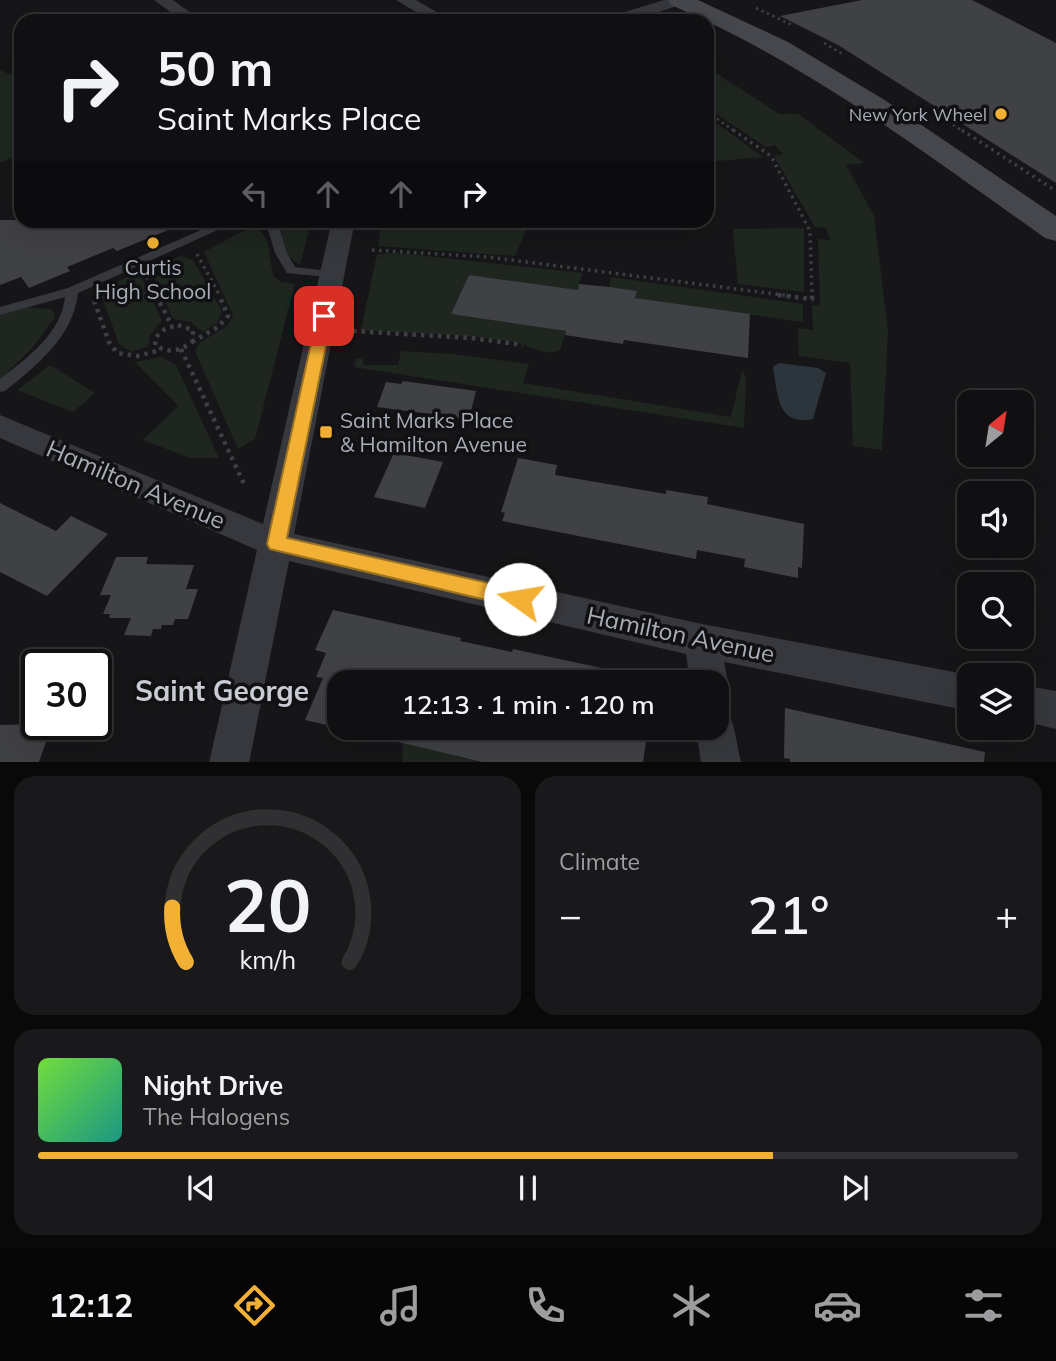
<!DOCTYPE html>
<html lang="en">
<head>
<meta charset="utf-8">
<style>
	:root { --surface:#101012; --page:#19191b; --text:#f1f3f6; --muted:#9c9d9f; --line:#303032; --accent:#f2b134 }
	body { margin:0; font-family:Mulish,sans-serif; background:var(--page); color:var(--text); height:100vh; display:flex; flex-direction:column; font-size:26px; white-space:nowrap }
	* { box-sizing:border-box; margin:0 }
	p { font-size:23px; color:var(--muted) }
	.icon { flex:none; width:38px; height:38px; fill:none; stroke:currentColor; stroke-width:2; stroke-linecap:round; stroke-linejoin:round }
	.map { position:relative; height:762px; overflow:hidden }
	.details { display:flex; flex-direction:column; gap:14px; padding:14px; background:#09090a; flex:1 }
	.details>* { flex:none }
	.guide { position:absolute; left:14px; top:14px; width:700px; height:214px; border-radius:21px; box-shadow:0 7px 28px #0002,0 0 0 2px var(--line); background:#101012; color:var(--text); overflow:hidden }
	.needle { width:46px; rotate:30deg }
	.buttons { position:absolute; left:957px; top:390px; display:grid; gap:14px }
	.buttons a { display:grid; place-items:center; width:77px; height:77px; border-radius:14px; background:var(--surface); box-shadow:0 7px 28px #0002,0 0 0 2px var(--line); font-size:35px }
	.speed { position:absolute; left:21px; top:649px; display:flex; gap:14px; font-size:35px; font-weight:700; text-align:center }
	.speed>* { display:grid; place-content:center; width:91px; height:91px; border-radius:50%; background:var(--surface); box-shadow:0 7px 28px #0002,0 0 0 2px var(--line); line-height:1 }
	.speed .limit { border:4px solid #111; border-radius:10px; background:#fff; color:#111 }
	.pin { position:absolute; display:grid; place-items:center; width:60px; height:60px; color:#fff; margin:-30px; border-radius:14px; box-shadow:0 4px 10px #0006 }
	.me { position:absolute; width:77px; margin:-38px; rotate:283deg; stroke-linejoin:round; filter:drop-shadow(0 0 5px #0008) }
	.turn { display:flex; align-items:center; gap:24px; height:147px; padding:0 28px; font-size:32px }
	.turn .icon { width:91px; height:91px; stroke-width:2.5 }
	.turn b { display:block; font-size:49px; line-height:60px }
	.lanes { display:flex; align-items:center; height:66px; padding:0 28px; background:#0003; justify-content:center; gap:35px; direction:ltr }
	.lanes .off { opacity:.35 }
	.big { font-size:52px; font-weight:600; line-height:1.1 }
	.details .widget { flex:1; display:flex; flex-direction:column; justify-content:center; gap:10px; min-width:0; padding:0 24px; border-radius:21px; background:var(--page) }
	.details .dial { align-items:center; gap:0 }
	.dial svg { height:182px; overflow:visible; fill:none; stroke:var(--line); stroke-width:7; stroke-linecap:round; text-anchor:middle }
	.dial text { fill:var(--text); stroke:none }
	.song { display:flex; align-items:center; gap:21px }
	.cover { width:84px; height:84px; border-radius:10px; background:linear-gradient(135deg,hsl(100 70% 55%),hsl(170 70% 35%)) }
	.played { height:7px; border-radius:4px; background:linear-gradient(90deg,var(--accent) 75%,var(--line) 75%) }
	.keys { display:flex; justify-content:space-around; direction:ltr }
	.heat { display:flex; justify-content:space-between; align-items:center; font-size:38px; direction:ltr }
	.details .tiles { flex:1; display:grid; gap:14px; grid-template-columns:1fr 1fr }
	.widget:last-child { grid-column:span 2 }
	.trip { position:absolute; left:327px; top:670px; width:402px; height:70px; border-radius:21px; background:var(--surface); box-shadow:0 7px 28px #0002,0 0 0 2px var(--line); font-weight:600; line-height:70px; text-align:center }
	.menu { display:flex; height:112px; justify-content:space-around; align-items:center; background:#060607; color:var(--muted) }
	.menu .icon { width:49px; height:49px }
	.menu .on { color:var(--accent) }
	.menu b { font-size:32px; color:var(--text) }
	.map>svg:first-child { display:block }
	.green { fill:#1e261f }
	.water { fill:#2c353c }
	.building { fill:#404145 }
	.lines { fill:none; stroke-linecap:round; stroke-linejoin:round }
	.path-far2 { stroke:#3d3f44; stroke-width:2.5; stroke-dasharray:2.5 3.5; stroke-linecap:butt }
	.path-far1 { stroke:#3d3f44; stroke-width:3.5; stroke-dasharray:2.5 4.5; stroke-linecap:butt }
	.path { stroke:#3d3f44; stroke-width:4.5; stroke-dasharray:3.5 5; stroke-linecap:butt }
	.lane { fill:#37383d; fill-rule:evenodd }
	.street { fill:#37383d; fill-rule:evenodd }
	.secondary { fill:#45474d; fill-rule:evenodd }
	.route { fill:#f2b134; stroke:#9d7322; stroke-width:2 }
	.poi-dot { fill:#f2b134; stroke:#111113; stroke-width:2.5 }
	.labels { text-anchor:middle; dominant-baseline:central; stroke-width:7; stroke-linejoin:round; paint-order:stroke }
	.far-poi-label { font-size:18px; fill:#a8adb8; stroke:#111113; text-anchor:end }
	.poi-label { font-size:21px; fill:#a8adb8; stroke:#111113 }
	.near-street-label { font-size:24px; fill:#a8adb8; stroke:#111113 }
	.near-neighbourhood-label { font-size:28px; font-weight:bold; fill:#c9ccd4; stroke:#111113 }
</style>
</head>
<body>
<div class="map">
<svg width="1056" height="763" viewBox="0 0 1056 763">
	<rect width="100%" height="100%" fill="#161618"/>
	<path class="green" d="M707,67L779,114H798L864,163L846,165L874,216L888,331L882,450L853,446L850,363L799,356L798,328L813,330L812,305L820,306L818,239L830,240L826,228L815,227L774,156L783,154L775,145L766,147L707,108Z
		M0,70L21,79V154L0,163Z
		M707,116L763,157L707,162Z
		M278,221H311L300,265L288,256Z
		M440,221H518L519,229L526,230L515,256L378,246L380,232L392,224Z
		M804,228V292L738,284L733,229Z
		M254,229C273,233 268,261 274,277L281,282L295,284L255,439L238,449L195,351C203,333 228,334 233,315L204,252L241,232Z
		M399,253L582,273L578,290L469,275L452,314L566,331L560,350C544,358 529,344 514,342C464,334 412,333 361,330L377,254Z
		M181,256L193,260L222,311L217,323L203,332L191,322L173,319L152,274L155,267Z
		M131,275L137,274L141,277L162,321L150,335L148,346L132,352L119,344L102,297L106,287Z
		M611,277L803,304V322L635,298L637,292L609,287Z
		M27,307L50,309L55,314L54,318L34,346L0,380V315Z
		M401,351L452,354L529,364L523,383L731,417L742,370L746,379L744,428L354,367L356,359H363V365H398Z
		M161,357L176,365L219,458H190L143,440L178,406L135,362Z
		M50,365L95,393L73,412L17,390Z
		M403,743L480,762H402Z"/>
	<path class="water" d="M779,363L818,368L826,373L813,419C776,426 778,394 773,367Z"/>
	<path class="building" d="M862,0H972L1056,43V183L838,45L780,16Z
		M0,220H190V221L117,251L113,248L67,267L70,271L29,288L21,277L0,285Z
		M469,275L578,290L579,284L609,287L637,291L635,298L750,314L748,358L624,340L623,344L565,335L566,331L451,314Z
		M403,381L476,391L469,419L377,407L386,382L401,384Z
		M394,453L443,462L425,508L374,497Z
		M518,458L557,465L555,475L666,494V490L708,497L707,504L804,524L802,568L798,567V578L744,567L745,559L697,550L696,559L502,521L505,513L501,512Z
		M0,503L56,531L71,516L108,534L47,596L0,572Z
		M116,557H148L146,564L194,565L186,589H198L188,619H175L173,625H162L161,629H153L151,636L124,635L131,618H109L110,614H103L111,595H100Z
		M333,610L461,638L460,641L512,652L513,649L620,672L619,682H340V728L305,720L323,678L316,677L326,653L315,650Z
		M785,708L985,752L984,762H790V759L784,758Z
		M37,724H52L39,762H0V725Z
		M378,728H648L643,762H482L377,737Z"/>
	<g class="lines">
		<path class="path-far2" d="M756,8L792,25
			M824,43L844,55
			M707,112L736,132
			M943,118L964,132"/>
		<path class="path-far1" d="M733,130L771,156L810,231L812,296
			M962,130L1056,191
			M372,250L488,257L791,296
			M197,254L220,296
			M147,277L157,296"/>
		<path class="path" d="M156,295L172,326
			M778,295L812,299V295
			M94,301L109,342L117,353L137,356L161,350
			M178,325L193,330L192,342C180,351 168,354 155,345L156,337L165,329Z
			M353,331L471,338L523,345
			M192,342L218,327L228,316L219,295
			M181,349L245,486"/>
		<path class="lane" d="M224,220H240L78,293C73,337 37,365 5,391L0,392V379C27,358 61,334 65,297L0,315V307L68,288Z
			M265,220H277L287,253L295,267L337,272L339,275L337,278L287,273L275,253Z"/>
		<path class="street" d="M154,0H173L202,21H183Z
			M396,0H416L452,21H431Z
			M664,0H688L686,3L632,21H607L609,17Z
			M332,220H355L294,534L702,624L970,675V711L724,662L728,682L722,695L718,696V682H690L686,654L289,561L249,763H209L257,550L0,438V415L263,524Z
			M1022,685L1056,691V729L1022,721Z
			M718,710L729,714L734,728L741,763H701L696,728H718Z"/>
		<path class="secondary" d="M668,0H698L788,42L883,99L1056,216V241L1045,238C924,152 808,64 671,5Z"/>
	</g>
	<path class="route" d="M324,311L332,316L287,538L520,590L527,593L530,599L527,605L520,608L270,549L267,544L317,316Z"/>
	<g class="poi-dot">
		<circle cx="1001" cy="114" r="7"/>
		<circle cx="153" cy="243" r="7"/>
		<rect x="319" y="425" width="14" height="14" rx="3.5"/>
	</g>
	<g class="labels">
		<g class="far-poi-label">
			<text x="987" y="114">New York Wheel</text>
		</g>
		<g class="poi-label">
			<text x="153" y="267">Curtis<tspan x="153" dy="24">High School</tspan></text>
			<text x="340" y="420" text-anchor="start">Saint Marks Place<tspan x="340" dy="24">&amp; Hamilton Avenue</tspan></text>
		</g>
		<g class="near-street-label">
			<text transform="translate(136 484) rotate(23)">Hamilton Avenue</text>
			<text transform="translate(681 634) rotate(12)">Hamilton Avenue</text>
		</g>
		<g class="near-neighbourhood-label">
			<text x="222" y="690">Saint George</text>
		</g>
	</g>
</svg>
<div class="buttons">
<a><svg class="needle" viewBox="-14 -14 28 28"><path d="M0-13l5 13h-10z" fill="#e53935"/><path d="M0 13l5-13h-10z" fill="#9c9d9f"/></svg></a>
<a><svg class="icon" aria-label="sound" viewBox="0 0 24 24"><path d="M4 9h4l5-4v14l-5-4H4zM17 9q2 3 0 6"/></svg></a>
<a><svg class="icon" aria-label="search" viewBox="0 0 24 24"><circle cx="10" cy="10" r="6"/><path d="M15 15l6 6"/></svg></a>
<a><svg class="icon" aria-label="layers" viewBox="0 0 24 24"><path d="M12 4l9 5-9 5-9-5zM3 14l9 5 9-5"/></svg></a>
</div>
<div class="speed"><div class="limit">30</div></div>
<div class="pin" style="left:324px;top:316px;background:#d93025"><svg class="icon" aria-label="arrive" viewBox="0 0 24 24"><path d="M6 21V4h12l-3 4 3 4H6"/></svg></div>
<svg class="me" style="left:520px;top:599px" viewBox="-20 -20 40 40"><circle r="19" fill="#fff"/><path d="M0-13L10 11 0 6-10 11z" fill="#f2b134"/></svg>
<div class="trip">12:13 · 1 min · 120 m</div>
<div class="guide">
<div class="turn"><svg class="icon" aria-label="right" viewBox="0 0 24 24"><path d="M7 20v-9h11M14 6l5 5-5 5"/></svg><div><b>50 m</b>Saint Marks Place</div></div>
<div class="lanes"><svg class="icon off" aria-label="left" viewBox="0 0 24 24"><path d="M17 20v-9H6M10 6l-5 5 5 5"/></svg><svg class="icon off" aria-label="ahead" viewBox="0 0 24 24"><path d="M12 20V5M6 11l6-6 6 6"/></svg><svg class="icon off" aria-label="ahead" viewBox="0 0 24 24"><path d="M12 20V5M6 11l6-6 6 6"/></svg><svg class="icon" aria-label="right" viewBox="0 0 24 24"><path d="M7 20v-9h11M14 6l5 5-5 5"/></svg></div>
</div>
</div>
<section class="details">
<div class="tiles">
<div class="widget dial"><svg viewBox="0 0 100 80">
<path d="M14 69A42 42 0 1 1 86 69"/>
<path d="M14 69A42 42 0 0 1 8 45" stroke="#f2b134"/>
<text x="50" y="56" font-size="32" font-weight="700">20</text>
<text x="50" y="72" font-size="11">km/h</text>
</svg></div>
<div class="widget"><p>Climate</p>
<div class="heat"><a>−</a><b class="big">21°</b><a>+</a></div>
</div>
<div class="widget">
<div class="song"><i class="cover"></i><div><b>Night Drive</b><p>The Halogens</p></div></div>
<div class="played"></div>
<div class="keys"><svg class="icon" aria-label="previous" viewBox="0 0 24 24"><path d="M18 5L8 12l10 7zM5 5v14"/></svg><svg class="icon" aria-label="pause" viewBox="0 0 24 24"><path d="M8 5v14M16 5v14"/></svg><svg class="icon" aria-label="next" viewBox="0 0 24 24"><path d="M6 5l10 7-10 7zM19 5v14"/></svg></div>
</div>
</div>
</section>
<nav class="menu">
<b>12:12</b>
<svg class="icon on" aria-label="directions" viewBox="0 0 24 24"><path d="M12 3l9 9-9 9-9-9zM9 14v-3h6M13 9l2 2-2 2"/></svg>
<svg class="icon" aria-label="music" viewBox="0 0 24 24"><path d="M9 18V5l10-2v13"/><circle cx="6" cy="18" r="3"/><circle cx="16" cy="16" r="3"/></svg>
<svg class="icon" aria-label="phone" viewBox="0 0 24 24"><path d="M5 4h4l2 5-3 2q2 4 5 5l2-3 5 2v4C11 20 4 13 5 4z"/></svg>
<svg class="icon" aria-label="climate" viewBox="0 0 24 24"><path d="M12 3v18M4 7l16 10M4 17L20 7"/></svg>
<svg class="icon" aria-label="car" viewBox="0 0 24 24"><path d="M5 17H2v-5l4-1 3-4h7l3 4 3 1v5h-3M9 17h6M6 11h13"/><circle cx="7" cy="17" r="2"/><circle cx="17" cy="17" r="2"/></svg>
<svg class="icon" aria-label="filters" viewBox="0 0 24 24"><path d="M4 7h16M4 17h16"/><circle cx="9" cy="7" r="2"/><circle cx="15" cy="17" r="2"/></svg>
</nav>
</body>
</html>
